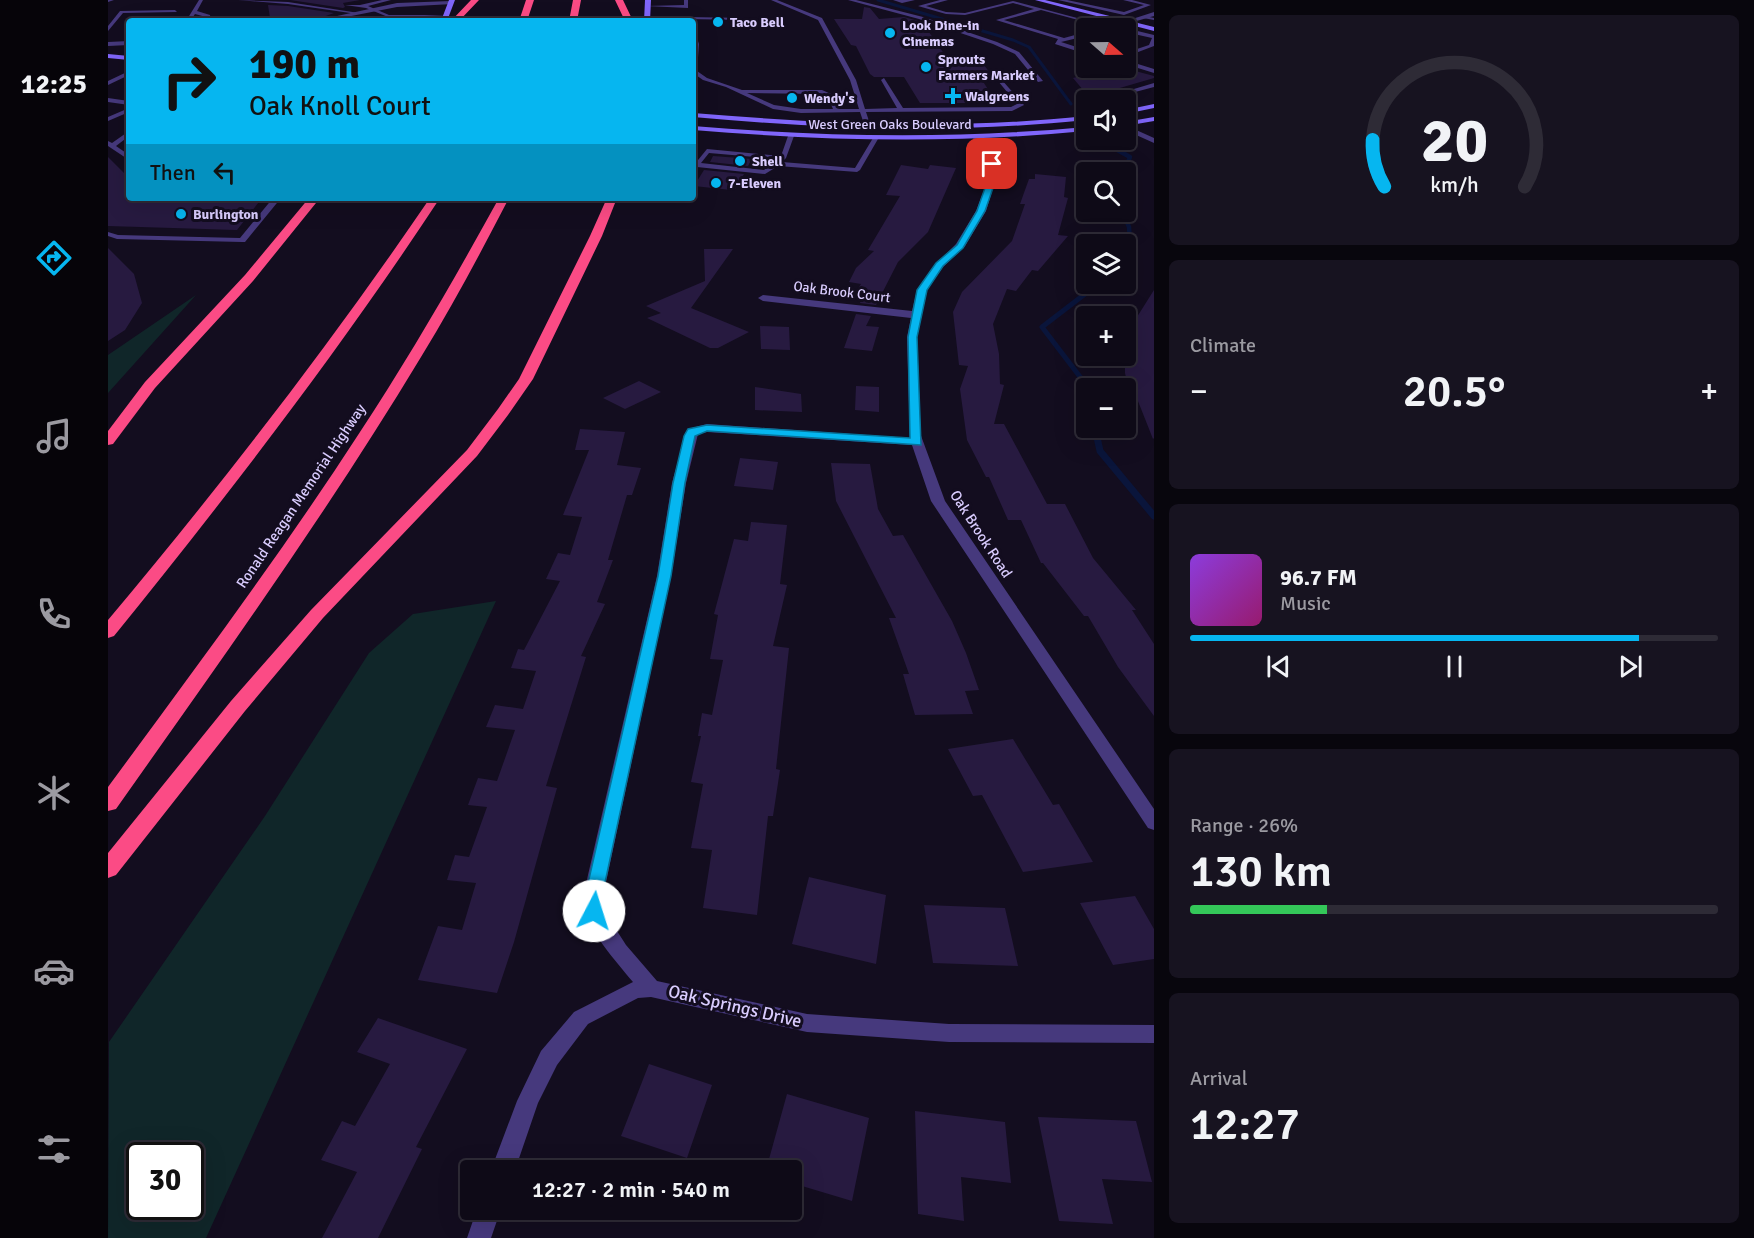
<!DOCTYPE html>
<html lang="en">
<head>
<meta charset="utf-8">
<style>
	:root { --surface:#0e0a17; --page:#171320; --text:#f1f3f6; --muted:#9b9aa1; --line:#2e2b36; --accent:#06b6f0 }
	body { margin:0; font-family:Signika,sans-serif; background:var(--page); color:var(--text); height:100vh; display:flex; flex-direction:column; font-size:22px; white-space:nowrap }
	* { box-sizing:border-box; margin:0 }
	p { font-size:20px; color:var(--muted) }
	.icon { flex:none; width:33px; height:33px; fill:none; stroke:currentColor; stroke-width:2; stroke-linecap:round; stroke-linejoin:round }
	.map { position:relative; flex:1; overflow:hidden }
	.side { display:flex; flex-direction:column; gap:15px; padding:15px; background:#08060d; width:600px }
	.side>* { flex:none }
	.banner { position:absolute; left:18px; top:18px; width:570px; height:183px; border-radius:6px; box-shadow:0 6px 24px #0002,0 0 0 2px var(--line); background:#06b6f0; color:#111; overflow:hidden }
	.needle { width:39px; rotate:110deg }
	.fabs { position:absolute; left:968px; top:18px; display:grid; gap:12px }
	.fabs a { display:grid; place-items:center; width:60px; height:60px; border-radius:6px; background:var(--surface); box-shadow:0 6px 24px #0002,0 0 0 2px var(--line); font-size:30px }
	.speed { position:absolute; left:18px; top:1142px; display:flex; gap:12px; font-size:30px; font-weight:700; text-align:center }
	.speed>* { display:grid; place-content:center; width:78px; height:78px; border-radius:50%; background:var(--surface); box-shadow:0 6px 24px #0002,0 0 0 2px var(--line); line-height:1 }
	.speed .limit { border:3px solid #111; border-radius:9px; background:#fff; color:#111 }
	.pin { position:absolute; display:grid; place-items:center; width:51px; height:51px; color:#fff; margin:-26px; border-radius:12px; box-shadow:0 3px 9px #0006 }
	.me { position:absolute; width:66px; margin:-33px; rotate:5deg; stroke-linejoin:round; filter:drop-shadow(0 0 4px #0008) }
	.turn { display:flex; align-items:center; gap:21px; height:126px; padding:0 24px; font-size:27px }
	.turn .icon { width:78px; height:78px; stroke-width:2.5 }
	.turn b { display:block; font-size:42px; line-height:51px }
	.then { display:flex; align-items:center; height:57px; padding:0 24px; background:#0003; gap:12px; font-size:22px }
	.big { font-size:45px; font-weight:600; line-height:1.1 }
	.side .widget { flex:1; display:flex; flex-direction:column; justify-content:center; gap:9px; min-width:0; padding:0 21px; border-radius:9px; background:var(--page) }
	.side .dial { align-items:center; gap:0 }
	.dial svg { height:156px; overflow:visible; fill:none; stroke:var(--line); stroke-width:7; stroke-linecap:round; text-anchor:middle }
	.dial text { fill:var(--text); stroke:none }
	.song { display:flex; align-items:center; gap:18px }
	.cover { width:72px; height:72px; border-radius:9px; background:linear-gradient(135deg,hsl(270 70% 55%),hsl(320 70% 35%)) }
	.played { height:6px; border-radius:3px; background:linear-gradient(90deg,var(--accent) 85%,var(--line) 85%) }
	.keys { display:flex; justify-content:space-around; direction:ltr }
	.heat { display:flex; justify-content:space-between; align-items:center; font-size:33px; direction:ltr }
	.charge { height:9px; border-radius:4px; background:linear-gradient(90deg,#34c759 26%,var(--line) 0) }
	.trip { position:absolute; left:352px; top:1160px; width:342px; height:60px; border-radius:6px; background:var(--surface); box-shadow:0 6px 24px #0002,0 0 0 2px var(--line); font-weight:600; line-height:60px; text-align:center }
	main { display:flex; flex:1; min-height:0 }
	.tabs { display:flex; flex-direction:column; width:108px; justify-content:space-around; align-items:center; background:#060409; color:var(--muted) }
	.tabs .icon { width:42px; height:42px }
	.tabs .selected { color:var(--accent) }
	.tabs b { font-size:27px; color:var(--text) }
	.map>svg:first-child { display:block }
	.green { fill:#102629; fill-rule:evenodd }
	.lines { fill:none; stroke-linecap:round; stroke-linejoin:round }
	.stream-far3 { stroke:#0a153b; stroke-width:3 }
	.stream-far2 { stroke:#0a153b; stroke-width:4.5 }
	.stream-far1 { stroke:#0a153b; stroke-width:5 }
	.stream { stroke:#0a153b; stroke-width:7 }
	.building { fill:#271a40 }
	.lane { fill:#46397d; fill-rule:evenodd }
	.street { fill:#46397d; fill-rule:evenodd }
	.secondary { fill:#8066fb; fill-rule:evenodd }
	.highway { fill:#fb4b85; fill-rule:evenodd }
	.route { fill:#06b6f0; stroke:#04769c; stroke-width:1.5 }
	.poi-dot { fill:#06b6f0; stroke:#130d1f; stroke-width:2 }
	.labels { text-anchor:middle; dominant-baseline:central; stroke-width:6; stroke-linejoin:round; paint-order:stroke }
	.far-poi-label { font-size:14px; font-weight:bold; fill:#d9ccfe; stroke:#130d1f; text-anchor:start }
	.far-street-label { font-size:14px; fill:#d9ccfe; stroke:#130d1f }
	.street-label { font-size:15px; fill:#d9ccfe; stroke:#130d1f }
	.near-street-label { font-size:18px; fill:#d9ccfe; stroke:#130d1f }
</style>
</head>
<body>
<main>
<nav class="tabs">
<b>12:25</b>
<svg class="icon selected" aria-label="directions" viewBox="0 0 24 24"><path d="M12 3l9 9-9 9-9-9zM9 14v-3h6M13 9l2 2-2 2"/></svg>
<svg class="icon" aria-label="music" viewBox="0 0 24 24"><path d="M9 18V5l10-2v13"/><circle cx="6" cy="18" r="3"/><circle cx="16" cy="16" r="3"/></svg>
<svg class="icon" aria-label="phone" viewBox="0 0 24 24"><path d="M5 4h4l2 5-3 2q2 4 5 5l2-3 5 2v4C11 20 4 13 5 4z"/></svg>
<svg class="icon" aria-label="climate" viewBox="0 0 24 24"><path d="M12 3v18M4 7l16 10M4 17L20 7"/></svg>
<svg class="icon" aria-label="car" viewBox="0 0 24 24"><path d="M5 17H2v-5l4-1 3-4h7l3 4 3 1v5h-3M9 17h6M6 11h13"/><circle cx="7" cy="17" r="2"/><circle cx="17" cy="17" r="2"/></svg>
<svg class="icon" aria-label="filters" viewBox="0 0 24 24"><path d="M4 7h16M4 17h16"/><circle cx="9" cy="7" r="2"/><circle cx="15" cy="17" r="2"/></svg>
</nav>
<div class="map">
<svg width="1046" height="1238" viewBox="0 0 1046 1238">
	<rect width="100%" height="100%" fill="#130d1f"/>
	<path class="green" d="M88,295L0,393V355Z
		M388,601L98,1238H0L1,1042L157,816L261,653L305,614ZM32,1155H82V1206H32Z"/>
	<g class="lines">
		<path class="stream-far3" d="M770,0L905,40L921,47L963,104"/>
		<path class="stream-far2" d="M993,141L1022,157L1016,172
			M1015,212L1021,227L1022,242"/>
		<path class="stream-far1" d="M1017,253L1022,240
			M978,390L976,382L934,327L990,284"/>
		<path class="stream" d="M987,428L992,451L1046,516"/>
	</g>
	<path class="building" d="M182,0H252L235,3L237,7L235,8Z
		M160,5L180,6L226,13L204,21H178L174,16L162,18Z
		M756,7L762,8L771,19L796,17L814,22L839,58L870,57L885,77H872L889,103H812L796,77H766L762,74L748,46L743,45L726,19H754Z
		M1003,68H1016L1046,76V78L981,97L965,78Z
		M605,156L644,159L640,166L602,162Z
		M0,157L21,178V198H154L129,230L0,226Z
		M793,165L820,169L822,165L848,168L820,232L790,262L768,305L752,303L756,291L749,290L753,284L741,282L748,268L766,251L760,250L792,196L778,195Z
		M596,170L636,174L627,189L623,190L586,186Z
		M927,174L958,177L956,197L960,198L950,235L960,236L930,271L924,270L908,291L899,289L885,324L891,354L892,384L896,385L886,424H896L939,504H957L985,558L1028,610H1024L1046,644V716L1010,667L980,616H976L935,563H933L913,520H900L881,477H878L859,440L852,389L860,366L851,365L845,312L854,292L904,241L917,204H912L921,179H927Z
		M0,248L26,274L34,303L17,330L0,341Z
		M596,249H625L583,308L641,332L610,348H602L539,318L553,313L538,306L597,281Z
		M1046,290V438L1045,439L1024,386H1020L1017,373V336Z
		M748,314L763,316L758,326L771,327L764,351L736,348Z
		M652,326L681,327L682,350L653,349Z
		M531,381L553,392L517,409L495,398Z
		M748,386L771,387V412L747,410Z
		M647,387L693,394L694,412L647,410Z
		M472,429L517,432L509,465L533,468L524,495H519L500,560H505L489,602L497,604L473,656L478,657L438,786L449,788L406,942L389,993L310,980L330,926L354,930L368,883L339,880L347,855L361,857L379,807L360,805L370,778L389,781L407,730L378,727L387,705L415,709L428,671L403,668L410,649L416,650L452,581L438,579L450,553L462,555L474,517L455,515L481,450H467Z
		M632,458L670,462L665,490L626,486Z
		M723,463L762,464L770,509L785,536L795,535L844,621L858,653L871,690L857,691L865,714L807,715L795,674H801L781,618H788L728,501Z
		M643,522L679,525L672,584L679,585L665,646L681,648L668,769L672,770L665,816H660L649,915L595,908L604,850L583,848L595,784L583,782L593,736H590L594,713L604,715L615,660L602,659L610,615L606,614L626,539L640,541Z
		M905,739L945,805L951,804L985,862L915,872L874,795L865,796L840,749Z
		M701,877L778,895L768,964L684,944Z
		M1027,896L1046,929V959L1005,965L972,903Z
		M816,905L897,908L910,966L825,963Z
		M270,1018L359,1049L308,1147L314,1149L270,1238H214L249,1172L213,1160L234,1121L247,1126L282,1064L249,1052Z
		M541,1064L604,1085L579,1158L513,1136Z
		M679,1094L761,1118L744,1201L684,1183V1170H658Z
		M807,1111L897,1122L903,1183L853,1177L856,1221L810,1214Z
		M930,1117L1028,1121L1044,1182L994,1179L1005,1224L951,1221Z"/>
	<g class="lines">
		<path class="lane" d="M0,0H6L0,2Z
			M91,0H95L89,11L102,15L103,21H99L98,17L87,14L82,21H78Z
			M130,0L180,2L251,13L249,14L180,4Z
			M274,0H283L260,6L281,15H340L294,17L291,21H287L289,17H280L258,8L237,5H252Z
			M576,0H580V8L538,6L576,5Z
			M663,0H669L714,18L748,80L757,109L789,108L773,80L776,78L795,108L903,107L909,104L890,81L893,79L916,105L904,111L758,112L763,127L760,129L757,127L752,112L693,113L665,109L618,87L595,80L585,73V33L588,35L591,44L589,71L599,78L634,90H714L723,94L731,109H751L742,80L710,20ZM639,93L713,94L719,96L725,109H693L666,105Z
			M740,0H748L815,17L889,42L911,52L935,81L930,82L907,54L885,44L811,19Z
			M785,0H807L794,3Z
			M832,0H840L818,6L838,12L857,13L905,1L1003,27L1000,28L933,10L896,20L956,38L978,32V36L953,42L978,50V54L947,44L950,39L888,20L926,9L905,3L857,15L838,14L810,6Z
			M950,0H959L1016,12L1036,5L1015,0H1024L1043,5L1016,15Z
			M67,10L69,12L15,13L0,31V26L12,11Z
			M1037,16L1046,18V20L1035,18Z
			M580,17L638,18L643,20L647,29L642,30L637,20L578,19Z
			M174,18L176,20L161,21V20Z
			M1017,28L1046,35V46L1017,57V53L1041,45L1044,38L1017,32Z
			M1017,60L1046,69V73L1017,64Z
			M21,71V75L0,85V81Z
			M1046,83V87L997,100H989Z
			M0,98L21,101V105L0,102Z
			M978,102L976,107L978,113L969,107Z
			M21,108V112L0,121V117Z
			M21,131V136L8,146L21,155V160L0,146V141L4,143Z
			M683,134L686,136L678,158L674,162L747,168L765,138L770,139L752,170L749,172L670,166L657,174L589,167L586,165L599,149L673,156L680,136ZM601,153L670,159L656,170L593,163Z
			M165,198H173L137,242H134L9,239L0,236V232L10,235L132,238Z"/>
		<path class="street" d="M343,1L345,4L289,7L218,21H206L289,3Z
			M1046,12V16L1018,24L1015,22Z
			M21,41V45L0,46V42Z
			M1017,125L1046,138V143L1017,130Z
			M869,136L873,138L888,164L886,185L878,211L857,246L835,267L819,290L809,337L812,433L837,501L1046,809V830L1040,828L823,501L804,445L599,432L590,434L578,483L563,576L494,901L495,909L518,945L549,981L699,1014L841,1024L1046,1025V1043L841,1042L699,1032L543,997L530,998L480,1024L449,1065L430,1103L407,1170H383L409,1101L433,1051L466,1012L525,982C506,959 480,931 474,901L549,576L564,483L578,432L580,429L599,424L802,438L799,337L803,318L655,301L650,298L655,295L804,311L809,290L829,263L848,244L868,211L878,185L880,164L865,138Z
			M369,1209H393L383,1238H359Z"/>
		<path class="secondary" d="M341,0H347L339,21H333Z
			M537,0H543L542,21H536Z
			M927,0H937L1046,27V31Z
			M0,54L21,56V60L0,58Z
			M1046,104V108L1017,114V110Z
			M585,113C717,124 846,130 978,116V120C846,134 717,129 585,117Z
			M1046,117V121L1017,126V122Z
			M585,126C717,137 847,139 978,127V131C847,144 717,141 585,130Z"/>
		<path class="highway" d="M363,0H371L351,21H343Z
			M418,0H426L419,21H411Z
			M465,0H473L469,21H461Z
			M507,0H515L525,21H517Z
			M201,198H212L145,281L47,388L5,444L0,445V431L37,382L137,275Z
			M322,198H332C232,350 121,494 6,636L0,638V620C114,484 222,345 322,198Z
			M391,198H401C373,252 345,305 313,357C219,513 113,660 8,809L0,811V787C86,670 173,554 252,432C302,356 347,278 391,198Z
			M499,198H509L494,236L425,379L400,415L369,456L215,618L137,711L8,875L0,878V853L123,701L203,610L359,450L390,409L411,379L482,236Z"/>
	</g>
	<path class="route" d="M881,162L888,164L886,185L877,211L855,248L835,266L819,290L809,337L813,445L599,431L587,436L577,483L563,576L493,901L495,911L492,916L486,918L480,916L476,901L550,576L565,483L576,436L580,429L599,425L802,438L800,337L809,290L828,263L849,245L869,211L878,185Z"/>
	<g class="poi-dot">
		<circle cx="610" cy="22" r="6"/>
		<circle cx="782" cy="33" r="6"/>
		<circle cx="818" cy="67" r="6"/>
		<path d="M842 87h6v6h6v6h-6v6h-6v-6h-6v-6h6z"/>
		<circle cx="684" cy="98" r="6"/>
		<circle cx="632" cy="161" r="6"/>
		<circle cx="608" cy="183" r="6"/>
		<circle cx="73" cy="214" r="6"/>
	</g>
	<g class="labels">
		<g class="far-poi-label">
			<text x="622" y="22">Taco Bell</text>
			<text x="794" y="25">Look Dine-in<tspan x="794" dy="16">Cinemas</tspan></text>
			<text x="830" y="59">Sprouts<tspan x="830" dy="16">Farmers Market</tspan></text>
			<text x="857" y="96">Walgreens</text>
			<text x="696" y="98">Wendy's</text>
			<text x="644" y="161">Shell</text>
			<text x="620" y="183">7-Eleven</text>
			<text x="85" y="214">Burlington</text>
		</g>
		<g class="far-street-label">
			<text x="782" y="124">West Green Oaks Boulevard</text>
			<text transform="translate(734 292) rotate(7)">Oak Brook Court</text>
		</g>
		<g class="street-label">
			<text transform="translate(193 496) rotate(-56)">Ronald Reagan Memorial Highway</text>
			<text transform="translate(873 534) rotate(57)">Oak Brook Road</text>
		</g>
		<g class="near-street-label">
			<text transform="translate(627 1006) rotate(13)">Oak Springs Drive</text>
		</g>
	</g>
</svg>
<div class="fabs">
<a><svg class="needle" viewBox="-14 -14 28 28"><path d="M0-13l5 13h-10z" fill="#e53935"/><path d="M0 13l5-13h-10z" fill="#9b9aa1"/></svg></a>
<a><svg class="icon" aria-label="sound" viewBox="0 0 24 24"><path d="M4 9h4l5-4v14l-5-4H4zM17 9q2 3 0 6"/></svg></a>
<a><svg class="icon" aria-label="search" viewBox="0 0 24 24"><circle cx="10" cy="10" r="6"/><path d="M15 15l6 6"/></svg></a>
<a><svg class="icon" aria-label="layers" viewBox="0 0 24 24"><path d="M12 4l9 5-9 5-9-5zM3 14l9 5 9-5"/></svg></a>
<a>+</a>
<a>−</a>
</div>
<div class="speed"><div class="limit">30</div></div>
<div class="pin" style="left:884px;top:164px;background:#d93025"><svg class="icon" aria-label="arrive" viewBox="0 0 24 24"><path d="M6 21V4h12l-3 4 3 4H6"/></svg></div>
<svg class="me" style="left:486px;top:911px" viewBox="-20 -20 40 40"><circle r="19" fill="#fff"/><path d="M0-13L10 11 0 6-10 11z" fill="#06b6f0"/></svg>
<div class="trip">12:27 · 2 min · 540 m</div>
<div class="banner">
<div class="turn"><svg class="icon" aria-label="right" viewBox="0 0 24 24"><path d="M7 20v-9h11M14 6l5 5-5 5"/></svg><div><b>190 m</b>Oak Knoll Court</div></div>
<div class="then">Then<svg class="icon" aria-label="left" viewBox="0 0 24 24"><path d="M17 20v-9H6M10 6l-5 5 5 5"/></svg></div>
</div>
</div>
<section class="side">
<div class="widget dial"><svg viewBox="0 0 100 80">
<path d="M14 69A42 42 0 1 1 86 69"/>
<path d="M14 69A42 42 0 0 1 8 45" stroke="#06b6f0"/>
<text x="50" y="56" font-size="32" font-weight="700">20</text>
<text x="50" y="72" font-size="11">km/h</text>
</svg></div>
<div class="widget"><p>Climate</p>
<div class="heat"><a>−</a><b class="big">20.5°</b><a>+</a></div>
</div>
<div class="widget">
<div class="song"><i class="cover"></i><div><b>96.7 FM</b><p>Music</p></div></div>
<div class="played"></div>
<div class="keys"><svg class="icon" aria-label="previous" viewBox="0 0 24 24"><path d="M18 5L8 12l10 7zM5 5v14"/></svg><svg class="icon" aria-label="pause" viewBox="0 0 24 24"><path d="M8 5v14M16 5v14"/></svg><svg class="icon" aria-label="next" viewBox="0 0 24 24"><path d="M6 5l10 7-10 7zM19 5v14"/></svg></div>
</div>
<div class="widget"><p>Range · 26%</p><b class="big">130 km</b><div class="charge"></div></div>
<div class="widget"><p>Arrival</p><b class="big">12:27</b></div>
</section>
</main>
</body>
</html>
